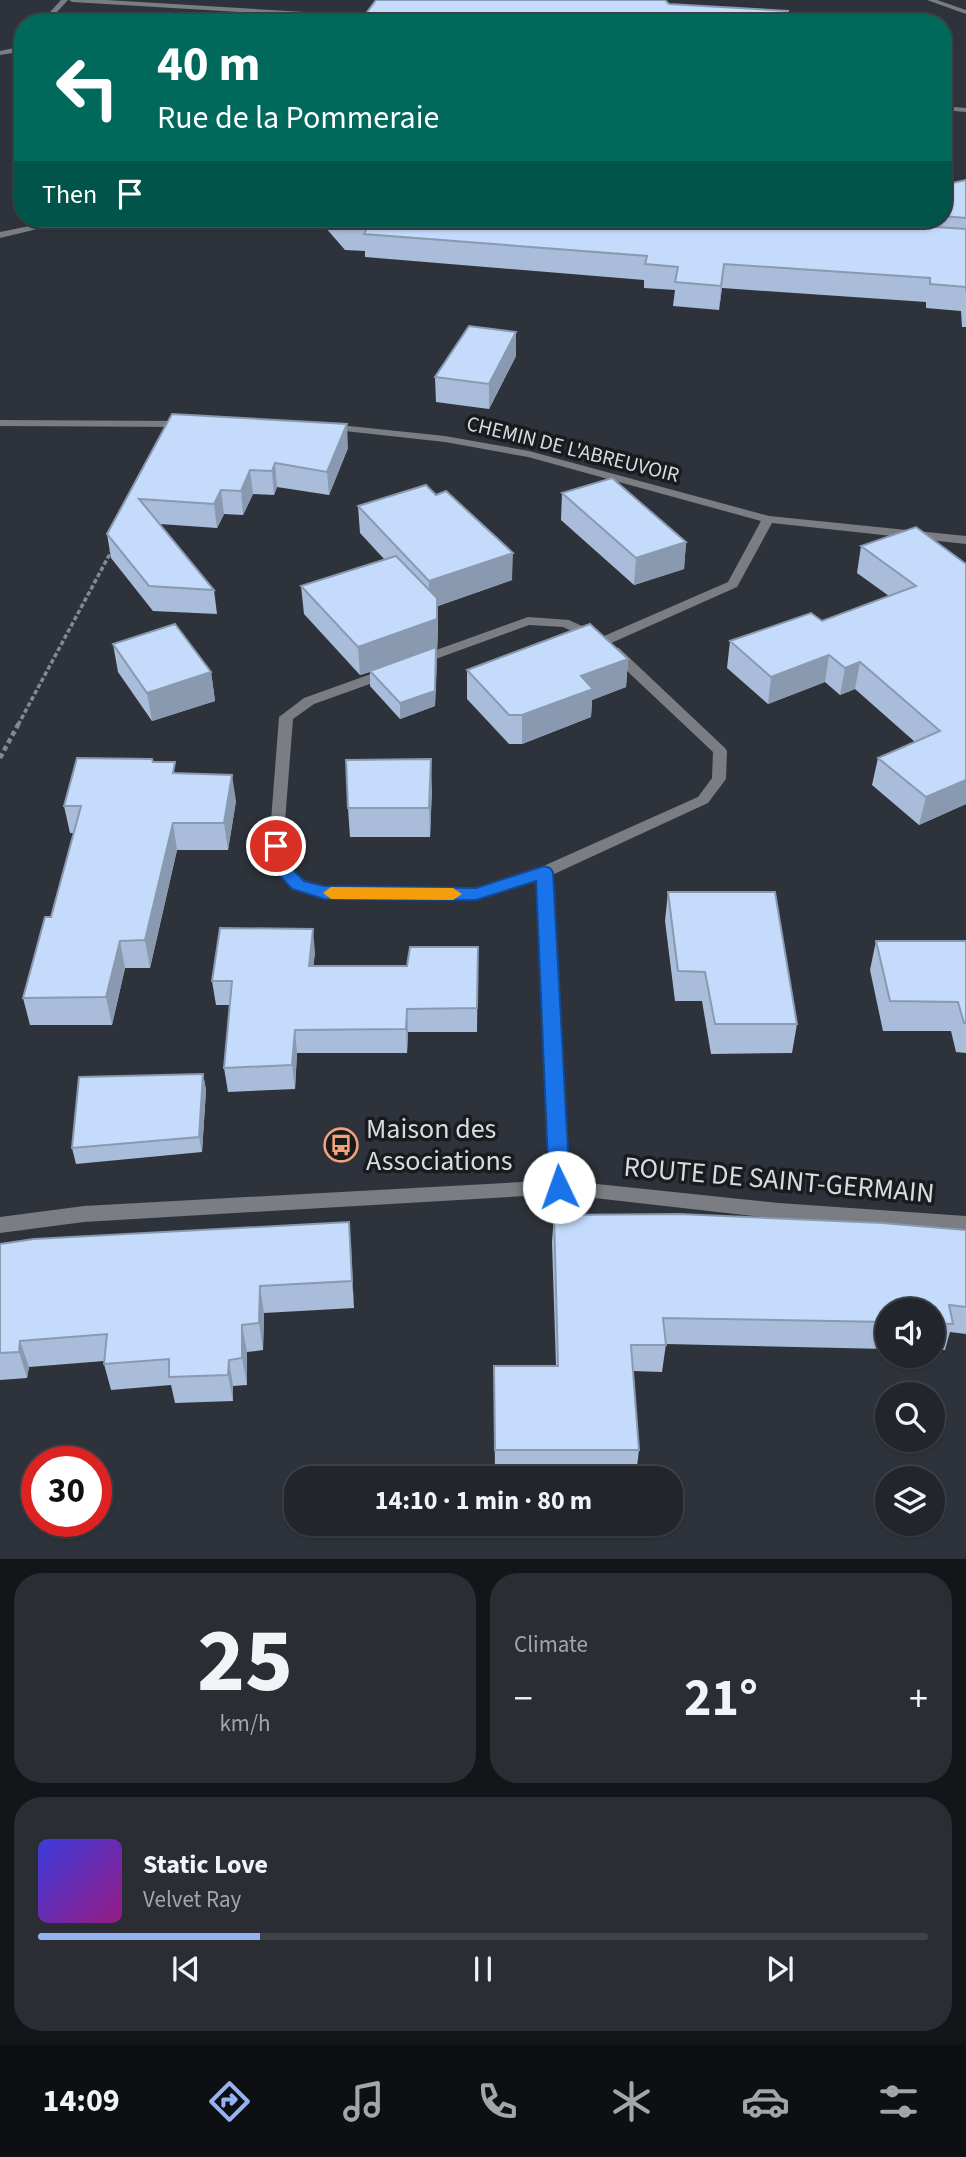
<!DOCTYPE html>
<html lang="en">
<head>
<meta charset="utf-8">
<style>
	:root { --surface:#22262c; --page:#2a2e34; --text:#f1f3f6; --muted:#a2a5a9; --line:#3f4348; --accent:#95b2f1 }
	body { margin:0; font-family:"Source Sans 3",sans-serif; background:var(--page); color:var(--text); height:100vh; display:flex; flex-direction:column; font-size:26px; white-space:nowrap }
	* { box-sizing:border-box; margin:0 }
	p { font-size:23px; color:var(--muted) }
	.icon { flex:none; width:38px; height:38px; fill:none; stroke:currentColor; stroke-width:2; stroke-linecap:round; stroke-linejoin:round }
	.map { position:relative; height:1559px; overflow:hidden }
	.drawer { display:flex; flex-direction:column; gap:14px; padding:14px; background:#131518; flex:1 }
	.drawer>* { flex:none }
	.guide { position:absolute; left:14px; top:14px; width:938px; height:214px; border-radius:28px; box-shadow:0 2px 5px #0004,0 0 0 2px var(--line); background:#00695c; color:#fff; overflow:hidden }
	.controls { position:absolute; left:875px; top:1298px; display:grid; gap:14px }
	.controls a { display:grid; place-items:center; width:70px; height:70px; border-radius:50%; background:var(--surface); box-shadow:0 2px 5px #0004,0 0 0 2px var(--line); font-size:35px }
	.speed { position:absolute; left:21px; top:1446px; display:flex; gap:14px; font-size:35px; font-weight:700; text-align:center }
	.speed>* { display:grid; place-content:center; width:91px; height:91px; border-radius:50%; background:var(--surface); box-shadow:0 2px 5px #0004,0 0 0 2px var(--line); line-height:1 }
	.speed .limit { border:10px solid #d22; background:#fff; color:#111 }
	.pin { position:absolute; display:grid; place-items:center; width:60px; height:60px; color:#fff; margin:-30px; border:4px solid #fff; border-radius:50%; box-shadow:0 2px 7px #0007 }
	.me { position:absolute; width:77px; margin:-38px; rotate:357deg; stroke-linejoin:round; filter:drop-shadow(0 0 5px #0008) }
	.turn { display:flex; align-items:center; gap:24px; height:147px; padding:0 28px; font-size:32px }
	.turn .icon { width:91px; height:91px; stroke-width:2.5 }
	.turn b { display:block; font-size:49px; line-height:60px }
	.then { display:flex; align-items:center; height:66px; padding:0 28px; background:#0003; gap:14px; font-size:26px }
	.big { font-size:52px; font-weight:700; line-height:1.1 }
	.drawer .tile { flex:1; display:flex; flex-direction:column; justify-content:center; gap:10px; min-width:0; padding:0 24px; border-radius:28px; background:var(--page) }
	.drawer .dial { align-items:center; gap:0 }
	.dial b { font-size:91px; line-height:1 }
	.song { display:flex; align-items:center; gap:21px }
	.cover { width:84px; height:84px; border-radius:10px; background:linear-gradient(135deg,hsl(240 70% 55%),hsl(310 70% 35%)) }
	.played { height:7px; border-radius:4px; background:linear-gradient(90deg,var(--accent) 25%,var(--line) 25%) }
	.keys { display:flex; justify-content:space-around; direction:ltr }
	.heat { display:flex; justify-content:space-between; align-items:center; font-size:38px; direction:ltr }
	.drawer .tiles { flex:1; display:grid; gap:14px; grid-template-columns:1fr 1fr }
	.tile:last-child { grid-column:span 2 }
	.trip { position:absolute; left:284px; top:1466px; width:399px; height:70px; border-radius:28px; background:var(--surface); box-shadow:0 2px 5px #0004,0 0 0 2px var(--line); font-weight:700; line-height:70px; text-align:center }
	.tab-bar { display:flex; height:112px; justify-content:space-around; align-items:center; background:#0e0f12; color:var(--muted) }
	.tab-bar .icon { width:49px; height:49px }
	.tab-bar .active { color:var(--accent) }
	.tab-bar b { font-size:32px; color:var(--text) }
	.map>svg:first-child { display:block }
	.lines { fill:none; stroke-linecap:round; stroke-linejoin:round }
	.path-far1 { stroke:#85898f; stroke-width:3.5; stroke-dasharray:4.5 2.5; stroke-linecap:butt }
	.path { stroke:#85898f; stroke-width:4.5; stroke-dasharray:5 3.5; stroke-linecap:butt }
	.minor { fill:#7a7d81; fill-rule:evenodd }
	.tertiary { fill:#7a7d81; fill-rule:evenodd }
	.wall { fill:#a9bcd9 }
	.shaded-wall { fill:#8999b0 }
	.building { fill:#c4dbfc; stroke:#8999b0; stroke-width:2 }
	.route { fill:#1a73e8; stroke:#114b97; stroke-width:2 }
	.slow { fill:#f59e0b }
	.labels { text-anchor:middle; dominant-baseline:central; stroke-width:7; stroke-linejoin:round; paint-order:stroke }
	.far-street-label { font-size:21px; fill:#d8dbe0; stroke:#191b1e }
	.near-poi-label { font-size:28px; fill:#d8dbe0; stroke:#191b1e; text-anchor:start }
	.near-street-label { font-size:28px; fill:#d8dbe0; stroke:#191b1e }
</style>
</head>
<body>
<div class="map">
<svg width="966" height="1559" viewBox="0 0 966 1559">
	<rect width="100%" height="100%" fill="#2e333b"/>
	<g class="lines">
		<path class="path-far1" d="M18,725L112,550"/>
		<path class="path" d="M0,758L19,723"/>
		<path class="minor" d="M61,0H68L47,23H40Z
			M69,0H107L321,13L325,15L321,17L72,2Z
			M927,0H937L966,10V14Z
			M20,41H23V47L19,52L0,55V51L14,48Z
			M943,106L966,108V112L943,110Z
			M64,219H79L0,238V232Z
			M0,420L184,421L189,424L184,427L0,426Z
			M330,424L445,436L529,451L769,516L966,536V544L772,523L737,587L609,644H599L563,627L529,625L419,665L413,661L414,658L528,617L569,620L604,636L728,582L761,521L528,457L445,442L326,429V425Z
			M614,647L619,648L725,748L727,751L726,779L708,803L552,875L568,1187L565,1192L559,1194L553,1192L550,1187L537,880L476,899L324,897L293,889L275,868L269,847L279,717L304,698L382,670H392L394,673L392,676L314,704L293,719L283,847C291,873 298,880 324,887L476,889L539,868L698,797L712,778L713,752L609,654L608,651L609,648Z"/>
		<path class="tertiary" d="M559,1180L779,1203L966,1216V1232L779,1219L559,1194L84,1222L0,1233V1217L84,1206Z"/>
	</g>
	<path class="wall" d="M966,180V327H962L961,311L926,308V302L722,288L719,310L673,306L675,290L644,288V280L365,257V251L345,250L318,219H943V185Z
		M516,356L489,409L436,402L435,377Z
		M172,414L348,448L329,495L277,487L274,495L253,494L243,515L224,514L217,528L160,524L214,590L217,614L153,611L111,558L107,534Z
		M562,493L686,542L684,569L634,585L561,520Z
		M358,506L512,580L438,606V626L435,706L400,719L370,686V672L360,675L304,614L301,586L385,560L360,533Z
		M861,546L966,564V804L919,825L872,785L878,758L915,742L855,689L840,695L825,682L768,704L727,668L730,641L822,621L889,596L857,573Z
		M113,644L211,672L215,701L152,721L118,672Z
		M628,659L626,687L592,700L591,717L522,744H509L467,699V670Z
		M153,762L236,801L228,850H177L150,968H125L112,1025H30L23,998L51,917L74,833H70L64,806Z
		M432,788L430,837H350L348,808Z
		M668,892L797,1024L792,1053L711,1054L702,1001H675L665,921Z
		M876,941H966V1053L956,1052L951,1031H883L870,970Z
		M478,947L477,1032H408L407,1053H297L295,1089L228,1092L224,1068L230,1005H216L212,981L315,952L313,966H407Z
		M203,1074L206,1090L202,1152L76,1164L72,1148Z
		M554,1215L966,1230V1334L950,1332L945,1350H933V1311H887V1349L666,1344L662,1372L633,1371L639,1450L636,1475L495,1476L494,1366H556L552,1242Z
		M349,1222L354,1308L264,1313L263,1350L247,1352V1385L233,1386V1401L175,1403L171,1385L111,1390L104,1364V1361L29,1367L27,1378L0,1380V1244Z"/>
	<path class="shaded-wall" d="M724,264L722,288L719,310L721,286Z
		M516,332V356L489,409V384Z
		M347,424L348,448L329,495L327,472Z
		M275,463L277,487L274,495L272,471Z
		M250,470L253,494L243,515L241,491Z
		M221,490L224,514L217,528L214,504Z
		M686,542L684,569L634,585L636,558Z
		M513,553L512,580L438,606V626L435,706L400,719V703L436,647L360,675L358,647L429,609V581Z
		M829,655L825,682L768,704L771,677Z
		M628,659L626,687L592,700L591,717L522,744V715L581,676Z
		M860,662L855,689L840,695L845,668Z
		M211,672L215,701L152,721L147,693Z
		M431,759L432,788L430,837L429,808Z
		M232,775L236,801L228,850L224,823Z
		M966,780V804L919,825L926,797Z
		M173,823L177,850L150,968L145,940Z
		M313,929L315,952L311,990L309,966Z
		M120,941L125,968L112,1025L106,997Z
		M407,1009L408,1032L407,1053L406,1029Z
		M295,1030L297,1053L295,1089L292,1065Z
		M203,1074L206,1090L202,1152L199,1137Z
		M349,1222L351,1248L354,1308L352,1281Z
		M260,1286L264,1313L263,1350L259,1323Z
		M242,1325L247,1352V1385L242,1358Z
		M20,1341L29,1367L27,1378L19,1352Z
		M229,1360L233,1386V1401L228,1375Z"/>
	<path class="building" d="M376,0H665L669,4L788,11L786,23H359Z
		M966,180V218L943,216V185Z
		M337,219H815L966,229V291V287L930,284V278L724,264L721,286L675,282L678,267L645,264L647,256L364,234L367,228L343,226Z
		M469,326L516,332L489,384L435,377Z
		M172,414L347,424L327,472L275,463L272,471L250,470L241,491L221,490L214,504L139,499L214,590L149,586L107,534Z
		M612,478L686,542L636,558L562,493Z
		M426,485L436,495L446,491L513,553L429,581L358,506Z
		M916,527L966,564V780L926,797L878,758L940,731L860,662L845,668L829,655L771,677L730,641L811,613L822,621L916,586L861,546Z
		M396,556L437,598V619L358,647L301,586Z
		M175,624L211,672L147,693L113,644Z
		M590,624L628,659L581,676L593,689L522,715H509L467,670Z
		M436,647L435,691L400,703L370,671Z
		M77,758L152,759L153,762H175L173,773L232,775L224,823H173L145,940L120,941L106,997L23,998L45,917H51L81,806H64Z
		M431,759L429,808H348L346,760Z
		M668,892H775L797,1024H715L705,972L678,971Z
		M220,928L313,929L309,966H407L410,947H478L477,1008L407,1009L406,1029L295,1030L292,1065L224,1068L232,981H212Z
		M876,941H966V1023H964L958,1002L890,1001Z
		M203,1074L199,1137L72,1148L79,1077Z
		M679,1214L882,1223L966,1230V1307L949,1305L953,1324L933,1323V1311H887V1322L663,1318L666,1345H631L639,1450H495L494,1366H558L554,1215Z
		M349,1222L352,1281L260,1286L259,1323L242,1325V1358L229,1360L228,1375L169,1377V1359L104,1364L107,1334L20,1341L19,1352L0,1353V1244L34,1239Z"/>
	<path class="route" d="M276,841L282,842L289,866L304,881L324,886L476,888L544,866L550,868L553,872L570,1187L567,1193L559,1196L552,1193L549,1187L536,881L476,900L324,899L292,889L273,868L268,846Z"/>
	<path class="slow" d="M331,887L453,888L462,894L453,900L331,899L323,893Z"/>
	<defs>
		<symbol id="bus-ring" viewBox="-11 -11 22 22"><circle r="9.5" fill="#191b1e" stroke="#f1a27b" stroke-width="1.5"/><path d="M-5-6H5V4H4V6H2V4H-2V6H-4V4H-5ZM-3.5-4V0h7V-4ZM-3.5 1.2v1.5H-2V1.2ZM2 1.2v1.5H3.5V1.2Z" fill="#f1a27b"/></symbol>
	</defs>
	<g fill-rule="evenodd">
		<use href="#bus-ring" x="322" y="1126" width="38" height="38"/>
	</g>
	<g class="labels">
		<g class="far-street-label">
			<text transform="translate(573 449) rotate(14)">CHEMIN DE L'ABREUVOIR</text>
		</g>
		<g class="near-poi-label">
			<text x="366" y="1129">Maison des<tspan x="366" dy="32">Associations</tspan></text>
		</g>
		<g class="near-street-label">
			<text transform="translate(779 1180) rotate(5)">ROUTE DE SAINT-GERMAIN</text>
		</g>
	</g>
</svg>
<div class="controls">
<a><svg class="icon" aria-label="sound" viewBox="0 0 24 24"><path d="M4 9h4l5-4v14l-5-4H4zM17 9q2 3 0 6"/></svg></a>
<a><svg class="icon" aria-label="search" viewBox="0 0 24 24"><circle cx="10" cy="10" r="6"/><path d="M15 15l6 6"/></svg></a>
<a><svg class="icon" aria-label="layers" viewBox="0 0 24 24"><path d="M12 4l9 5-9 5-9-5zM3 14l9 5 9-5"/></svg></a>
</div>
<div class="speed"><div class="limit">30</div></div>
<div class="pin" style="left:276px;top:846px;background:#d93025"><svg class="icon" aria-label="arrive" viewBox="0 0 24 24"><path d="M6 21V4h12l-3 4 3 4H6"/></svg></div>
<svg class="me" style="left:559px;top:1187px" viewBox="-20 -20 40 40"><circle r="19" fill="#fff"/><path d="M0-13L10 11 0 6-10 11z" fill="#1a73e8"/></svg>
<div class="trip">14:10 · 1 min · 80 m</div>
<div class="guide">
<div class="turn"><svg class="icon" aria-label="left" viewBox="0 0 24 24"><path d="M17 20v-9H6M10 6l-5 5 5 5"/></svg><div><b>40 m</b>Rue de la Pommeraie</div></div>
<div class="then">Then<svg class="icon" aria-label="arrive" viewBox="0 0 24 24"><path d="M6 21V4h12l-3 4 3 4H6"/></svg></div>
</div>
</div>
<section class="drawer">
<div class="tiles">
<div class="tile dial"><b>25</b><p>km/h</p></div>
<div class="tile"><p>Climate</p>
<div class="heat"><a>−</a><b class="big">21°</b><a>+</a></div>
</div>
<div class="tile">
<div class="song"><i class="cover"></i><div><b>Static Love</b><p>Velvet Ray</p></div></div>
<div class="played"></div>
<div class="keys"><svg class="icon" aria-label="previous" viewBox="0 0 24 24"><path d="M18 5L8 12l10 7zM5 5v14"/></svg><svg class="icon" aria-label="pause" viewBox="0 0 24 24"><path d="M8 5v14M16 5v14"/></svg><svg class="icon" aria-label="next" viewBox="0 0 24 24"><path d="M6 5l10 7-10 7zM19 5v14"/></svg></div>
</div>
</div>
</section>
<nav class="tab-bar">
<b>14:09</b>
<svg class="icon active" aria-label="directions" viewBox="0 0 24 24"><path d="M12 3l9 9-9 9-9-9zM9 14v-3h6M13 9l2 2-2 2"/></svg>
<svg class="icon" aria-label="music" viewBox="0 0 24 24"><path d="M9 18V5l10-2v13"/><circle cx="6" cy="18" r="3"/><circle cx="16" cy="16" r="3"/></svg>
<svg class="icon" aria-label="phone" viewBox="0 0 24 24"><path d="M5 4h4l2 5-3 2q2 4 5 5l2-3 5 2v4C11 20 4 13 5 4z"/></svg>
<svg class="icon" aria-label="climate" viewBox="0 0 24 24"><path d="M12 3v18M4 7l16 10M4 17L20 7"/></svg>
<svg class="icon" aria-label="car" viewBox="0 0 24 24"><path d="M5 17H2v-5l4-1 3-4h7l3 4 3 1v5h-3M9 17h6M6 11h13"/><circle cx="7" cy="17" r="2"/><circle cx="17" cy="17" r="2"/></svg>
<svg class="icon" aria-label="filters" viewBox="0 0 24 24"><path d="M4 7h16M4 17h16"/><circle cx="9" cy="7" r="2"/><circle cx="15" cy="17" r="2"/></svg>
</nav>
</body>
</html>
